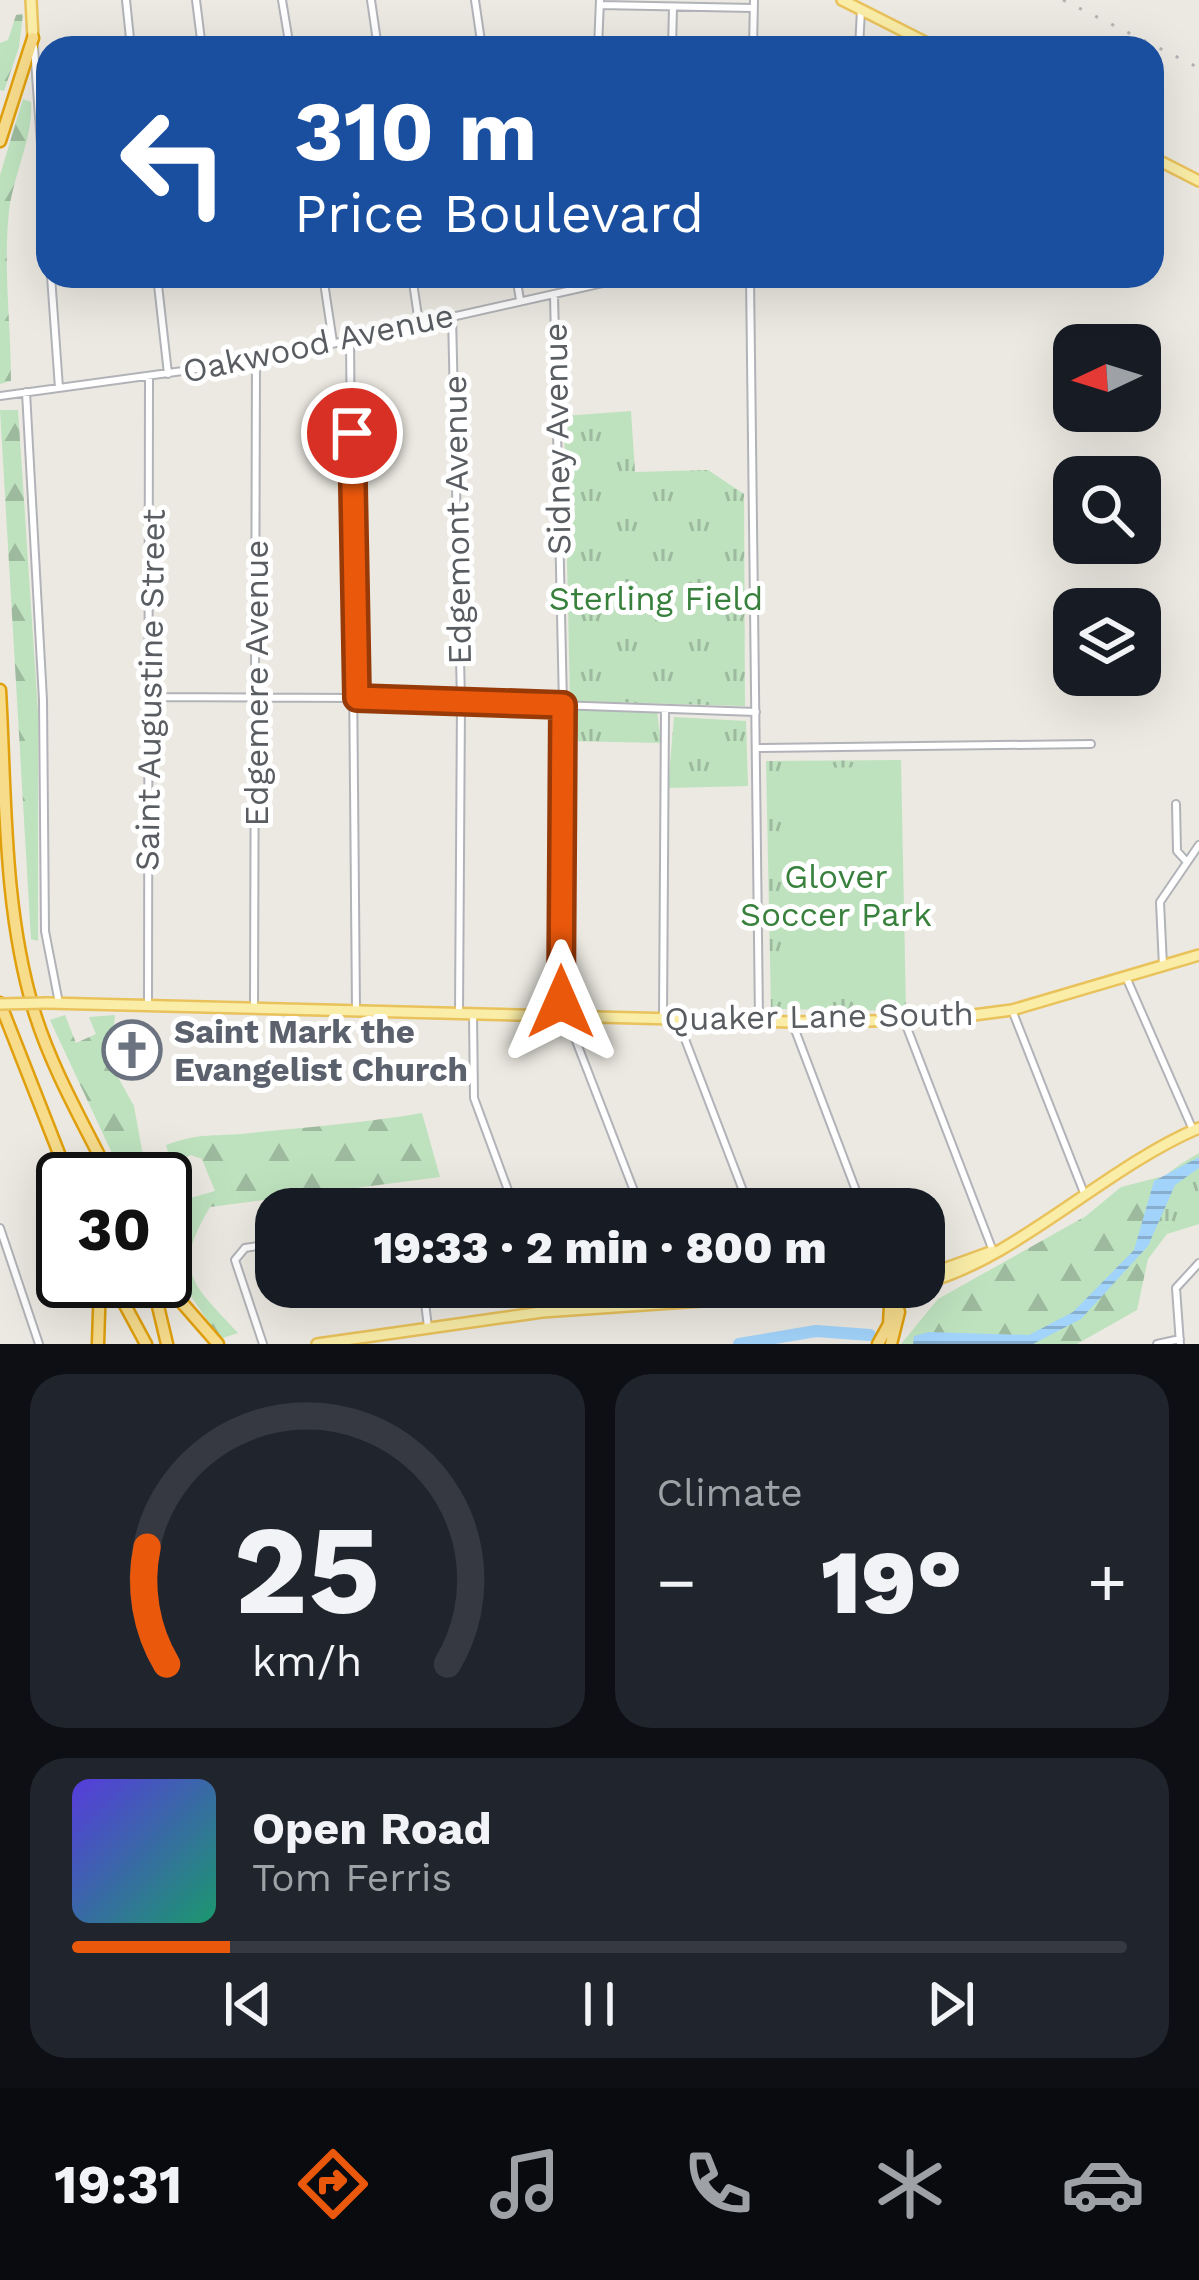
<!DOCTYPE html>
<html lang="en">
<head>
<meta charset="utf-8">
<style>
	:root { --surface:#171b24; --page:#20242c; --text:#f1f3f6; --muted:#9ea1a6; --line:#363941; --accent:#ea580c }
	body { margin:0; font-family:"Work Sans",sans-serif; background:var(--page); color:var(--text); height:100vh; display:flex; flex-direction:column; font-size:45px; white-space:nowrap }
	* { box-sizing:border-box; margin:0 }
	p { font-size:39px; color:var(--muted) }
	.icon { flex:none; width:66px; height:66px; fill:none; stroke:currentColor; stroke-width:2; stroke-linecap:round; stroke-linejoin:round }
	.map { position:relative; height:1344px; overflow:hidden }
	.drawer { display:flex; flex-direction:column; gap:30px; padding:30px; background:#0d0f14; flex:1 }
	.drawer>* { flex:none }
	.hud { position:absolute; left:36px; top:36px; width:1128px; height:252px; border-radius:36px; box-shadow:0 12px 48px #0002; background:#1a4fa0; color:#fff; overflow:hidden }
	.needle { width:78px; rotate:266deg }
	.tools { position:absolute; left:1053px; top:324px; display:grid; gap:24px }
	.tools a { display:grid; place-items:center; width:108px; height:108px; border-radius:24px; background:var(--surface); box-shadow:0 12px 48px #0002; font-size:60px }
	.speed { position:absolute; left:36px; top:1152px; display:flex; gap:24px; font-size:60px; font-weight:700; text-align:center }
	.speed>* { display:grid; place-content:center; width:156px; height:156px; border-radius:50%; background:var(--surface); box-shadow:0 12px 48px #0002; line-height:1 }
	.speed .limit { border:6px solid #111; border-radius:18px; background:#fff; color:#111 }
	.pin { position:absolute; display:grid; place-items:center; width:102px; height:102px; color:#fff; margin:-51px; border:6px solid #fff; border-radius:50%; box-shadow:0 3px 12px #0007 }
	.me { position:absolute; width:132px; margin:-66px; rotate:0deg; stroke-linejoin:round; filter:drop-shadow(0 0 9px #0008) }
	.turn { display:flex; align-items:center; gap:42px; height:252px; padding:0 60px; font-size:54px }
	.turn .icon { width:156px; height:156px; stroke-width:2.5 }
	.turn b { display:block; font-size:84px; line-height:102px }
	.big { font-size:90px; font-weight:800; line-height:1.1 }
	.drawer .widget { flex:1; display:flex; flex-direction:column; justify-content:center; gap:18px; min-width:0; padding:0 42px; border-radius:36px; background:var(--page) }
	.drawer .dial { align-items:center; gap:0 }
	.dial svg { height:312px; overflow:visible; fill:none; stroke:var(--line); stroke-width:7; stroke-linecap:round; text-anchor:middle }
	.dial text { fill:var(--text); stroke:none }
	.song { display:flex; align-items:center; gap:36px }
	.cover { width:144px; height:144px; border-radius:18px; background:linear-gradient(135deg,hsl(250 70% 55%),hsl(160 70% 35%)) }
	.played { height:12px; border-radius:6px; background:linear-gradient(90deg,var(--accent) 15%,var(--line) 15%) }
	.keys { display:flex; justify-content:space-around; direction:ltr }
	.heat { display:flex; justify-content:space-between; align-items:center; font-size:66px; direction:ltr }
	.drawer .tiles { flex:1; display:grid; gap:30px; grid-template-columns:1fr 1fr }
	.widget:last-child { grid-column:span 2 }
	.trip { position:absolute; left:255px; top:1188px; width:690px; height:120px; border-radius:36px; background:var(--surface); box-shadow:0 12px 48px #0002; font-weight:800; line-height:120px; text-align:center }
	.menu { display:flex; height:192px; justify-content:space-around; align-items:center; background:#090b0e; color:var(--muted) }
	.menu .icon { width:84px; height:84px }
	.menu .on { color:var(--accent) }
	.menu b { font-size:54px; color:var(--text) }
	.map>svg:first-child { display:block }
	.grass { fill:url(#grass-tufts) }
	.forest { fill:url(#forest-firs); fill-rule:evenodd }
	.pitch { fill:#bee2be }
	.water { fill:url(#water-rules) }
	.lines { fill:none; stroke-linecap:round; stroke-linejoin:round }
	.river { stroke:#a2d3fa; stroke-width:12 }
	.minor-casing { stroke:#b1b3b8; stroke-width:10 }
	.major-casing { stroke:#e9c25c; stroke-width:14 }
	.highway-casing { stroke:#e09f0c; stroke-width:15 }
	.minor { stroke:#fff; stroke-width:6 }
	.major { stroke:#faeda7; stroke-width:9 }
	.highway { stroke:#f7dc8c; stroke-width:10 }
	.rail { stroke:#b1b2b2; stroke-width:3; stroke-dasharray:3 15; stroke-linecap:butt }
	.major-bridge-casing { stroke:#e9c25c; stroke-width:14; stroke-linecap:butt }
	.major-bridge { stroke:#faeda7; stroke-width:9 }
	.route-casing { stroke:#983908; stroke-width:30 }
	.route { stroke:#ea580c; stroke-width:21 }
	.labels { text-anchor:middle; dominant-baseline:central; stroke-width:10; stroke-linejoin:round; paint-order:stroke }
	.street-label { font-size:33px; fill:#595d61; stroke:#fff }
	.park-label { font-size:33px; fill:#38813c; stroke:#fff }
	.worship-label { font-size:33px; font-weight:bold; fill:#5b616d; stroke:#fff; text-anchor:start }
</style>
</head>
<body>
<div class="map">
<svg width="1199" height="1344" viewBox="0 0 1199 1344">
	<defs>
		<pattern id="grass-tufts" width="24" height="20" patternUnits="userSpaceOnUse" patternTransform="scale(3)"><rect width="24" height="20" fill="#bee2be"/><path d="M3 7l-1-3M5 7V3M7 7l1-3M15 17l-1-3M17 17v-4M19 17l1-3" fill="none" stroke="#9dba9e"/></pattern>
		<pattern id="forest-firs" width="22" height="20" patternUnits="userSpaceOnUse" patternTransform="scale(3)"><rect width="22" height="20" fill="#bee2be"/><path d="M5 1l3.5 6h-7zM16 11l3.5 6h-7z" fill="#9dba9e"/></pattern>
		<pattern id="water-rules" width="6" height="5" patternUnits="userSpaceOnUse" patternTransform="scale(3)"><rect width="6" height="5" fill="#a2d3fa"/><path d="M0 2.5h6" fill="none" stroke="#87aece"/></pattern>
	</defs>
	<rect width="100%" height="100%" fill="#ebe9e1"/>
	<path class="grass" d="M631,411L635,472L708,470L744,494L745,706L570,701L564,416Z
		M573,709L657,712L661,743L567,741V715Z
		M674,717L746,721L748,786L668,788Z
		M901,760L906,1011L771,1009L766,761Z
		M1199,1153V1224L1167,1234L1146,1217C1154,1180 1167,1172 1199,1153Z"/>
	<path class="forest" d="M23,14L19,47L4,91L0,90V43L8,40L16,15Z
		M23,99L31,102C33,139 14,172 9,211C3,269 11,325 11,381L0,384V175Z
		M0,410H18L38,712V941L31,939Z
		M65,1015L76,1043L96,1034L89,1017L115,1015L110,1063L134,1106L146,1172L171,1163L166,1145C201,1132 215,1137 250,1133C308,1127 365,1123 422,1113L440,1177L210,1207C171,1272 193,1284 238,1333L220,1339L165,1258V1179H124L50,1020ZM191,1155L202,1159L215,1191L173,1203L168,1187L178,1161Z
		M1160,1177L1146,1217L1167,1234L1148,1259L1137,1310L1077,1344H901L938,1299L1086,1216L1121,1187Z"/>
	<path class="pitch" d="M895,767V989L780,987L784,768Z"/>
	<path class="water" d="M1199,1157V1168L1175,1185L1148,1246L1081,1319L1033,1344H913L914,1336L929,1332L1029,1335L1073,1312L1134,1250L1154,1181Z"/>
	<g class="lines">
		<path class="river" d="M739,1344L816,1331L870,1335"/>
		<defs>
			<path id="minor" d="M126,0L131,48
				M196,0L202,48
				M282,0L290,48
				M371,0L378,48
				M475,0L482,48
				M600,5L753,8
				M34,47L48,241
				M598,48L600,0
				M672,48L673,7
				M753,48L754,0
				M859,48L861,10
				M51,276L59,388
				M157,276L168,374
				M323,276L333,342
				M412,276L419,323
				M516,276L520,300
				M750,276L759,1020
				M554,294L563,705L561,1002L641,1209
				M452,316L461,701L459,1012
				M350,338L356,1009
				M26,392L43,700L45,931L59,1003
				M0,396L256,361L634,276
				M149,697L357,698L756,712
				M756,748L1091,744
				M1176,804L1177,851L1186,861
				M1163,966L1160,902L1199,845
				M1126,977L1193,1130
				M148,1003L149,377
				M254,1006L256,361
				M1012,1010L1084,1193
				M473,1014L474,1098L512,1201
				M663,1018L665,711
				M904,1020L993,1251
				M678,1021L750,1209
				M792,1022L863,1209
				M0,1228L39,1344
				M423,1287L428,1327
				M263,1344L235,1260L245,1248L276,1243
				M1157,1344L1180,1339
				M1180,1344L1176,1288L1199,1263"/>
			<path id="major" d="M31,0L33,38
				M842,0L937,48
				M1152,157L1199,181
				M47,1003L792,1022L935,1020L1012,1010L1199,955
				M924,1276L993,1251
				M924,1283C1015,1260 1106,1167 1199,1128
				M317,1344L542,1312L905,1287"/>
			<path id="highway" d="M0,141L33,38
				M0,690C6,796 3,908 34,1011C52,1070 84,1124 111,1179
				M0,1003L69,1179
				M112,1281L146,1344
				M152,1281L167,1344
				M163,1281L218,1344
				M98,1344L100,1281
				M878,1344L889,1324L891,1289
				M891,1344L899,1312L891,1289"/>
		</defs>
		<use href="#minor" class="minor-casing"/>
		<use href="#major" class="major-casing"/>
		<use href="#highway" class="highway-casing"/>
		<use href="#minor" class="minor"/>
		<use href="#major" class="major"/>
		<use href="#highway" class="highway"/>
		<path class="rail" d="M1063,0L1199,68"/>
		<defs>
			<path id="major-bridge" d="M0,1004L47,1003"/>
		</defs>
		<use href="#major-bridge" class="major-bridge-casing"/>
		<use href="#major-bridge" class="major-bridge"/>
	</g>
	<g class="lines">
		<defs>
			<path id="route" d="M352,433L357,698L563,705L561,1002"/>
		</defs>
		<use href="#route" class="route-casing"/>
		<use href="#route" class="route"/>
	</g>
	<defs>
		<symbol id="church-ring" viewBox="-11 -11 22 22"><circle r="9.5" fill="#fff" stroke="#6b7280" stroke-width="1.5"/><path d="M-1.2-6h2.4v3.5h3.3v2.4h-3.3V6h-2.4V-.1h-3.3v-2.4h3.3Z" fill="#6b7280"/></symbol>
	</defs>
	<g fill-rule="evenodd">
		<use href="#church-ring" x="99" y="1017" width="66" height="66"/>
	</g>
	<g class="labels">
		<g class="street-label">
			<text transform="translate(318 343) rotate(-12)">Oakwood Avenue</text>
			<text transform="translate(557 439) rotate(-91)">Sidney Avenue</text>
			<text transform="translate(457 520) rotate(-91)">Edgemont Avenue</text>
			<text transform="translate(256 683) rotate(-90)">Edgemere Avenue</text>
			<text transform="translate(150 690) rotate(-89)">Saint Augustine Street</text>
			<text transform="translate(819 1016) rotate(-1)">Quaker Lane South</text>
		</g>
		<g class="park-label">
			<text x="656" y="598">Sterling Field</text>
			<text x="836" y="876">Glover<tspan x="836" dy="38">Soccer Park</tspan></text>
		</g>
		<g class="worship-label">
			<text x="174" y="1031">Saint Mark the<tspan x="174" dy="38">Evangelist Church</tspan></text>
		</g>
	</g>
</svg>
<div class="tools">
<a><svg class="needle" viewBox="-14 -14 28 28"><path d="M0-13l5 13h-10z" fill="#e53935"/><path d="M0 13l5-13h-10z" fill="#9ea1a6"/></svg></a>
<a><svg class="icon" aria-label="search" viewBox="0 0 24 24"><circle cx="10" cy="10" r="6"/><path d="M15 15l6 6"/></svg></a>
<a><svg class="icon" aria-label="layers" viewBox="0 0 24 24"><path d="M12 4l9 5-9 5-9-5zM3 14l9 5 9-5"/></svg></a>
</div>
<div class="speed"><div class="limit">30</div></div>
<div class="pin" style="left:352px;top:433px;background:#d93025"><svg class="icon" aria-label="arrive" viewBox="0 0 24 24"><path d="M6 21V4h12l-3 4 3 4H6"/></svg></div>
<svg class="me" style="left:561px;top:1002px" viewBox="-20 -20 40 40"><path d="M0-17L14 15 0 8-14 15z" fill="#ea580c" stroke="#fff" stroke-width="4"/></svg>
<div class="trip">19:33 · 2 min · 800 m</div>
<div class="hud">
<div class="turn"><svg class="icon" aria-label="left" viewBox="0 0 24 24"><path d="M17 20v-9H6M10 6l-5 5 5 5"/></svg><div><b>310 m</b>Price Boulevard</div></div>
</div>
</div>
<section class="drawer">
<div class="tiles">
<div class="widget dial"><svg viewBox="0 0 100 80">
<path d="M14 69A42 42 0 1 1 86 69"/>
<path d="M14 69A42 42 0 0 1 9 39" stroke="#ea580c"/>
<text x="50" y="56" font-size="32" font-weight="700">25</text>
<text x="50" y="72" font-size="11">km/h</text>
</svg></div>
<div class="widget"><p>Climate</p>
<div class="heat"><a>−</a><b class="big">19°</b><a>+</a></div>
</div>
<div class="widget">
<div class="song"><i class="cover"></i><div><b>Open Road</b><p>Tom Ferris</p></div></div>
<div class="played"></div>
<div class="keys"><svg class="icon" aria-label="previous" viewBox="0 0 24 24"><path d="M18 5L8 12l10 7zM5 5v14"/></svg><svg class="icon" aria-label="pause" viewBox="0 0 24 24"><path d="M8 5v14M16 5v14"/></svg><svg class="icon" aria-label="next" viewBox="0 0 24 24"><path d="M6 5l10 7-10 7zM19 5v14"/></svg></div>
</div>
</div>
</section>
<nav class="menu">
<b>19:31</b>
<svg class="icon on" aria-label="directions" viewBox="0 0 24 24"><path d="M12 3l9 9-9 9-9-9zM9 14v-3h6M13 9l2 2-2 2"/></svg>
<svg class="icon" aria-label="music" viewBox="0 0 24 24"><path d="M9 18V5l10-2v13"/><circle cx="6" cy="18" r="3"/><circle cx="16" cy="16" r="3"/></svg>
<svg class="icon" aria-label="phone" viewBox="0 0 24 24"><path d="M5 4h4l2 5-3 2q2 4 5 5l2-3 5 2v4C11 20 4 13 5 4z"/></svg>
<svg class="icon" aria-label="climate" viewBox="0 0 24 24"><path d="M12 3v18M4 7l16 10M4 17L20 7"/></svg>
<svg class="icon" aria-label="car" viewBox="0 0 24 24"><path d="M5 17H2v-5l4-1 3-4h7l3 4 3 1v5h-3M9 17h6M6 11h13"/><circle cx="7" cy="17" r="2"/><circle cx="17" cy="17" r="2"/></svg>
</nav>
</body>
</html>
